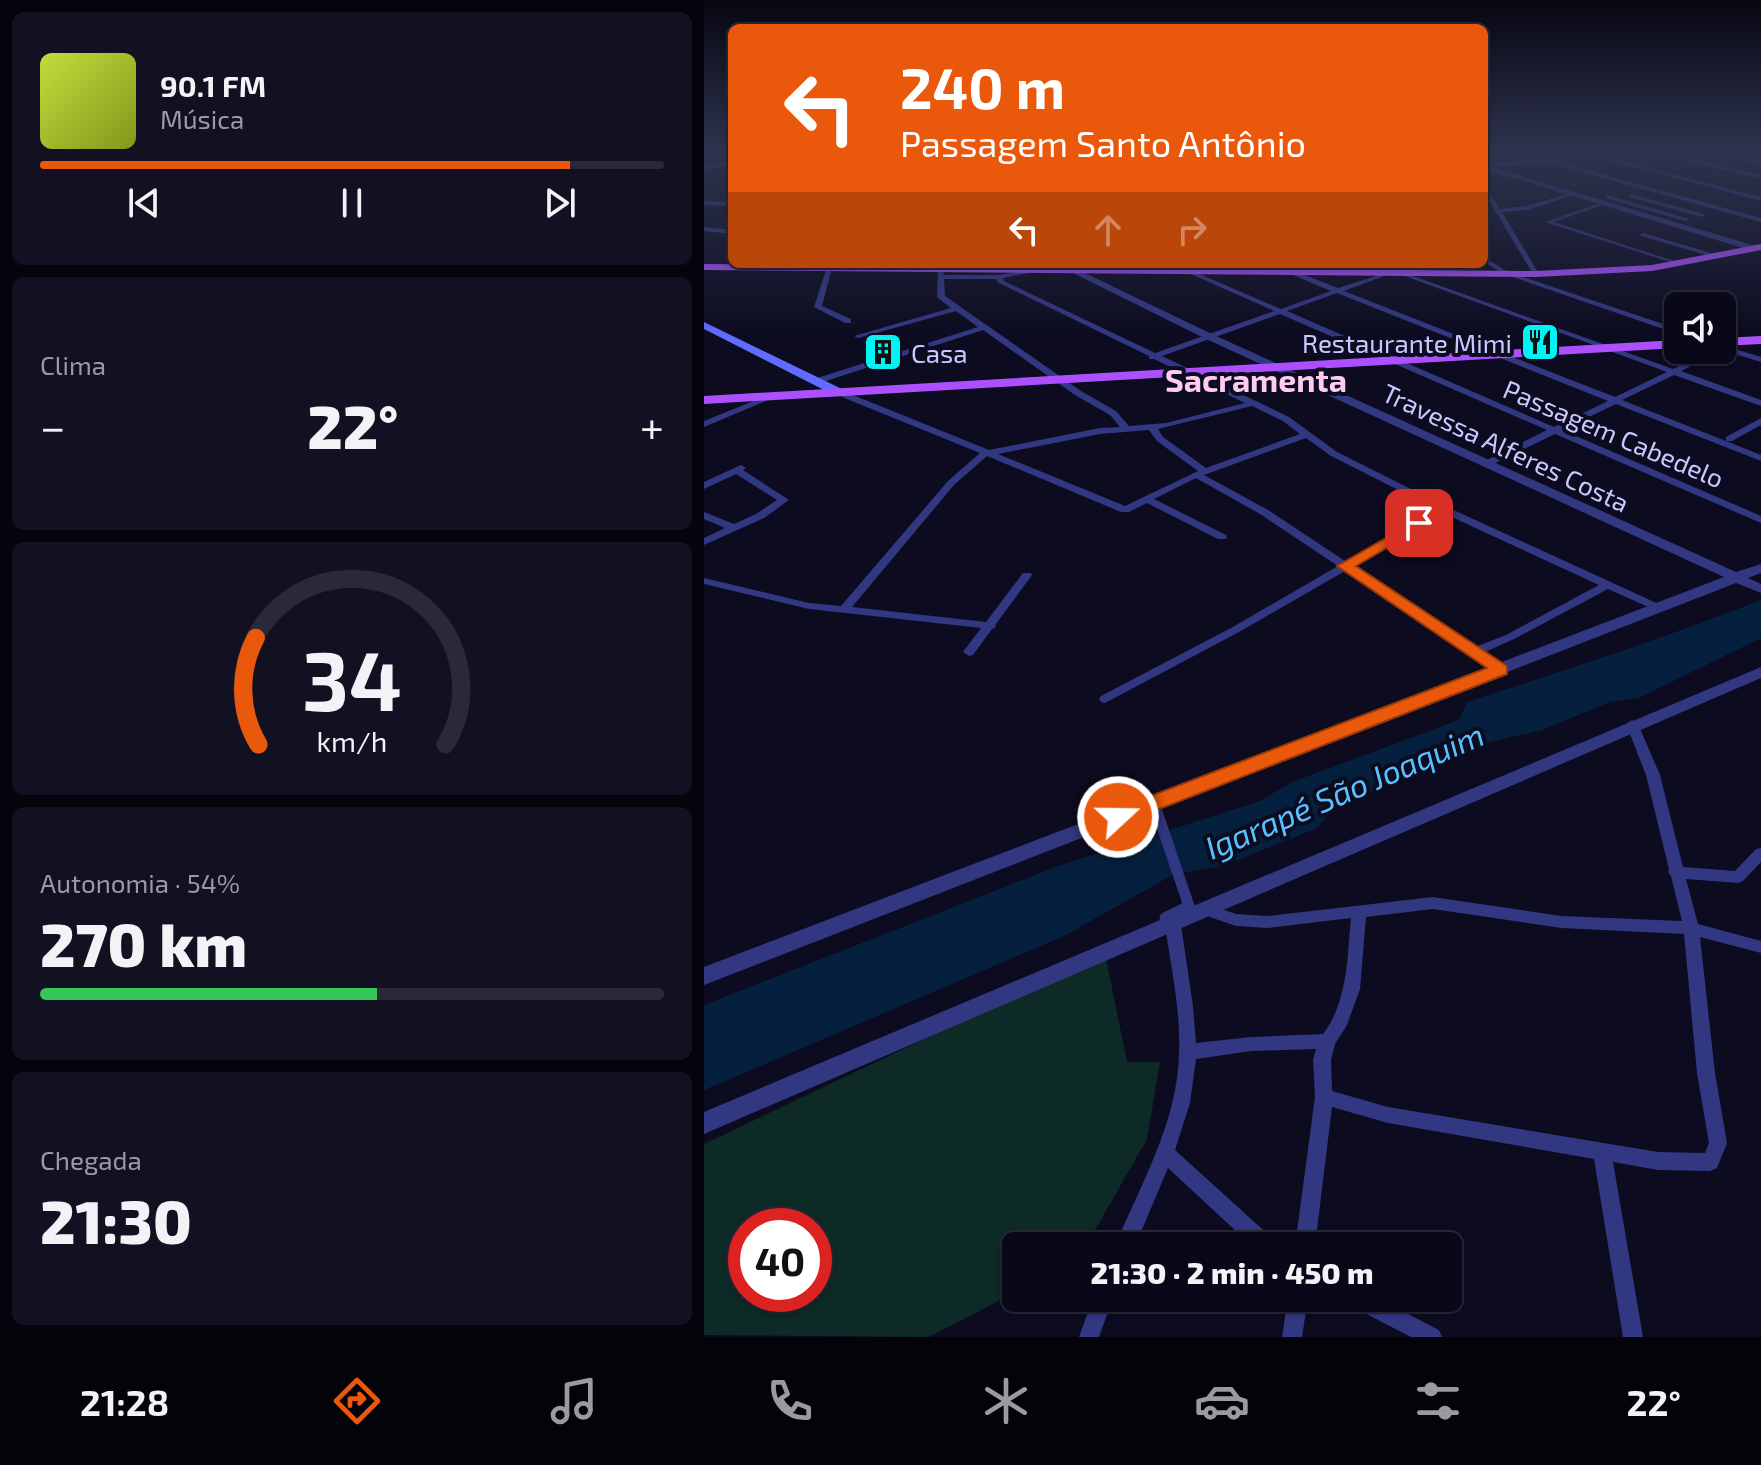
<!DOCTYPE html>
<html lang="pt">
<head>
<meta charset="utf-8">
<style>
	:root { --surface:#090818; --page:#121121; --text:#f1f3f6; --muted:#999aa2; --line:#292937; --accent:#ea580c }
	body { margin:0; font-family:"Exo 2",sans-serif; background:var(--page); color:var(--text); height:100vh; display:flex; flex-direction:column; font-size:30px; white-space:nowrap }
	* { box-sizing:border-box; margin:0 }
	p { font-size:26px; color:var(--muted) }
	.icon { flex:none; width:44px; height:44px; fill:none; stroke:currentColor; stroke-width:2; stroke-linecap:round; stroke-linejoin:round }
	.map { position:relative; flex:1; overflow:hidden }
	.side { display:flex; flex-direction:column; gap:12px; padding:12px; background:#05040d; width:704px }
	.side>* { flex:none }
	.hud { position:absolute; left:24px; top:24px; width:760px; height:244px; border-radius:12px; box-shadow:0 2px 6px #0004,0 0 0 2px var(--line); background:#ea580c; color:#fff; overflow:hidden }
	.controls { position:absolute; left:960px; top:292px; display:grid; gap:16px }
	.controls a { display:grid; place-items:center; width:72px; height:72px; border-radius:12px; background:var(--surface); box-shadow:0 2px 6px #0004,0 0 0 2px var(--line); font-size:40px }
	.speed { position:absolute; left:24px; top:1208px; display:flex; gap:16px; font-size:40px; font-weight:700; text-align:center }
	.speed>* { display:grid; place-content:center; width:104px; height:104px; border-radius:50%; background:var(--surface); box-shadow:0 2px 6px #0004,0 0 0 2px var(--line); line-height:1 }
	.speed .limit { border:12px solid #d22; background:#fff; color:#111 }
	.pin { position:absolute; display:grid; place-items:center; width:68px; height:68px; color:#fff; margin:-34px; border-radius:16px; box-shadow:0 4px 12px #0006 }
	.me { position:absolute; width:88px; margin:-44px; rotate:69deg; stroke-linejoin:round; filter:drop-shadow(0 0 6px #0008) }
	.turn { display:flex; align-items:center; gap:28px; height:168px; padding:0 40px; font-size:36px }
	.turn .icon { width:104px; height:104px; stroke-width:2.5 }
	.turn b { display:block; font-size:56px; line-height:68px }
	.lanes { display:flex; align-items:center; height:76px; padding:0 40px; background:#0003; justify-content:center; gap:40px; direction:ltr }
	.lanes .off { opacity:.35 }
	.big { font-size:60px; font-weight:800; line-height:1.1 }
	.side .tile { flex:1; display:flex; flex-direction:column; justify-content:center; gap:12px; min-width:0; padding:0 28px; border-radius:12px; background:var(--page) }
	.side .dial { align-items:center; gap:0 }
	.dial svg { height:208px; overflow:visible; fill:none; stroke:var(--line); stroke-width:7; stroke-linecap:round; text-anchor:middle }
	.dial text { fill:var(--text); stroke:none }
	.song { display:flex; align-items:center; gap:24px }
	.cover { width:96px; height:96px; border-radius:12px; background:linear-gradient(135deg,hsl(70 70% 55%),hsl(70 70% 35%)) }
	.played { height:8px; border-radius:4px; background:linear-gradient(90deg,var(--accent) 85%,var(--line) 85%) }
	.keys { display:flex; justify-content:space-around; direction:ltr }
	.heat { display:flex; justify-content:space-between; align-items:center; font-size:44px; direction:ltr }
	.charge { height:12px; border-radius:6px; background:linear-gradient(90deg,#34c759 54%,var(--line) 0) }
	.trip { position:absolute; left:298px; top:1232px; width:460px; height:80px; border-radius:12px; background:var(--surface); box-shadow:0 2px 6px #0004,0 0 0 2px var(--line); font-weight:800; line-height:80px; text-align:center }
	.menu { display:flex; height:128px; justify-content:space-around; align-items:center; background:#04030a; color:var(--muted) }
	.menu .icon { width:56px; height:56px }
	.menu .selected { color:var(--accent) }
	.menu b { font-size:36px; color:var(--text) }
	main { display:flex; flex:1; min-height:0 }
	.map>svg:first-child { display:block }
	.green { fill:#0d2a26; fill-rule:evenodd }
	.water { fill:#05203e }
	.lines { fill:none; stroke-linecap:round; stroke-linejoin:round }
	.pedestrian { stroke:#323782; stroke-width:11 }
	.minor { fill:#323782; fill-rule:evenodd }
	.tertiary { fill:#323782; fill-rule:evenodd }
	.secondary { fill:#606cff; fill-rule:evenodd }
	.primary { fill:#ac50ff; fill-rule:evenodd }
	.route { fill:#ea580c; stroke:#983908; stroke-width:2 }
	.labels { text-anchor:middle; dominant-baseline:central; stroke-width:8; stroke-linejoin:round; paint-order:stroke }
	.far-poi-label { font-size:26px; fill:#cac9ff; stroke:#0c0b20; text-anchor:end }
	.far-street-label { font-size:26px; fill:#cac9ff; stroke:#0c0b20 }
	.far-district-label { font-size:32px; font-weight:bold; fill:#ffcbf1; stroke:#0c0b20 }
	.water-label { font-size:32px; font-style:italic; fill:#57c2ff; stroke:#0c0b20 }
</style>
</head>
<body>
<main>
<section class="side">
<div class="tile">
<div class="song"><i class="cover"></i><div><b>90.1 FM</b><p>Música</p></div></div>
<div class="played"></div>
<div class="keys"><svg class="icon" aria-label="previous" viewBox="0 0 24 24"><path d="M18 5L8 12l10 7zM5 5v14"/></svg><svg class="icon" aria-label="pause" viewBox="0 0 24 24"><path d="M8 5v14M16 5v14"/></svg><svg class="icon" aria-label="next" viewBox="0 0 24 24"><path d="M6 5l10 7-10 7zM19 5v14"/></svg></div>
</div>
<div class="tile"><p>Clima</p>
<div class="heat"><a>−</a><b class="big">22°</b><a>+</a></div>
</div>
<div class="tile dial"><svg viewBox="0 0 100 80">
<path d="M14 69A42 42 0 1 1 86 69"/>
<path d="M14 69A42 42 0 0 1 13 28" stroke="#ea580c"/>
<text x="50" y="56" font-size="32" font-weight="700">34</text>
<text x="50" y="72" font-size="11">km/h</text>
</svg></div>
<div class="tile"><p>Autonomia · 54%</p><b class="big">270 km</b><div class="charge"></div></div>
<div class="tile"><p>Chegada</p><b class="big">21:30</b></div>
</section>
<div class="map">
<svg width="1057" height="1337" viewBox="0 0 1057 1337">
	<rect width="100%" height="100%" fill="#0c0b20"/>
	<path class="green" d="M401,953L423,1062H456L443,1139L382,1246H312V1292L225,1337L0,1335V1144ZM42,1226H110V1294H42Z"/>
	<path class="water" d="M1057,600V638L935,698L906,702L838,730L742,752L624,815L613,828L519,866L470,874L362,935L0,1090V1005L354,866L556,801L588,782L755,720L763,702C862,670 961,638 1057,600Z"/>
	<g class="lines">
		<path class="pedestrian" d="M450,803L485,906L461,918"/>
		<path class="minor" d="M0,150H4L0,152Z
			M800,150H808L835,158L832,160Z
			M945,150H963L904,157L1057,197V201L901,159V157L851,161L1057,218V222L842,162L780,168V164Z
			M994,150H1003L1057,161V165Z
			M28,160V164L0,170V166Z
			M780,185L796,209L822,206L867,193L870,195L823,210L798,212L835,274L834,275L829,274L780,192Z
			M927,194L1000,214L1001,215L998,217L925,197Z
			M903,195L985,219L986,220L981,221L901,198Z
			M0,201L28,202V206L0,205Z
			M896,203L901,204L850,222L979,264V266L841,222Z
			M0,227L28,230V234L0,231Z
			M939,233L1017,256L1018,257L1013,258L937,236L936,235Z
			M780,257L804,272L974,329V334L800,274L780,262Z
			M563,264H572L634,288L688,271V273L640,291L911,397L963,372L690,272L695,271L969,369L1008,350H1018L977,371L1057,400V406L970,375L918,400L1022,441V437L1057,418V425L1028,441H1022L1057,455V461L912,404L858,430L1057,516V523L851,434L785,466H779V462L843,430L576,314L458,356L585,417L633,452L743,507L959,606L961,608L959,610H951L904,589L810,639L779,653L801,667L803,670L797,674L641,571L535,632L401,703L397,702L395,699L397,696L527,628L634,566L556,514L492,478L450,499L522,535L523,537L522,539H514L443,503L425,512H417L283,456L250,485L148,607L282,622L319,573H327L328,575L292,624L291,628L288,629L269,655L265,656L259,652L277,628L105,609L0,584V578L105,603L137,606L244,481L276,453L133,395V391H139L285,450L396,428L416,427L406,415L371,395L279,330L116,383H110V379L274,327L252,311L154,338L150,336L247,308L233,297L234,268H238L240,275H295L334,269V271L299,278L300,281L451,353L570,311L480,271V269H484L577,309L627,291ZM240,279H292L295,283L445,356V359H450L541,403L462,423L425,426L412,411L377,391L241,296ZM633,293L904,401L850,427L583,311ZM548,406L579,421L596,434L502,468L459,437L454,429ZM445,430L453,441L494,471L421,506L294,454L396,434ZM602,438L627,456L732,509L641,561L564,510L500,475ZM739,513L895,585L802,635L771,647L648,566Z
			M123,267L128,268L118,306L147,319V323H141L110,307Z
			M1018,345L1057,357V362L1018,350Z
			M64,395L71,397L0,427V421Z
			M37,465L42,468L39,470L85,500L60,518L0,545V538L21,528L0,519V512L30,524L52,514L73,500L32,474L0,489V482Z
			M928,720L934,724L956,775L979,867L1031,871L1052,849L1057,848V862L1039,881L1034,883L982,879L994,924L1057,941V953L996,937L1011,1073L1023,1143L1013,1168L1006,1171L954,1170L909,1162L939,1337H919L890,1159L684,1123L628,1107L611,1246H591L611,1097L609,1060L612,1049L547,1051L492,1059L486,1103L471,1150L569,1239L572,1246H548L464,1168L431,1246H411C437,1183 473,1124 475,1054C477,1011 467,968 461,925L464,921L469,919L474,921L477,925L489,1006L492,1043L547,1037L619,1034C644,1001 643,958 647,918L563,928L532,926L497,914L494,910L497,906L502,904L532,914L563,916L729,897L857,916L978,921L967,876L964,872L965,869L942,775L922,724ZM729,909L857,928L980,934L993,1073L1005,1143L1001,1153L954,1152L684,1107L628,1091L627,1060L631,1044L643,1025L656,989L662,917Z
			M389,1298H409L395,1337H375Z
			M584,1298H604L598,1337H578Z
			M642,1298H673L735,1330L738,1337H707L645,1305Z"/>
		<path class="tertiary" d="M938,150H949L1057,175V179Z
			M780,165L1055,247L1056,249L1049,251L780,169Z
			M351,264H362L510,335L1032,572L1057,564V573L1044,578L1057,584V593L1032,583L0,985V967L1020,577L502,339Z
			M1057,667V678L0,1134V1112Z"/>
		<path class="secondary" d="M0,322L140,390L142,393L132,396L0,329Z"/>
		<path class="primary" d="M1057,244V250L948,271L832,277L0,270V264L832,271L948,265Z
			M1057,336V344L1018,346V338Z
			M974,340V348L0,404V396Z"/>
	</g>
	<linearGradient id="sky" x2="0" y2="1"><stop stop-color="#070612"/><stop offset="0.45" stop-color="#2e344e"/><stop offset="1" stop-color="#2e344e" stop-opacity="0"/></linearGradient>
	<rect width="1057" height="337" fill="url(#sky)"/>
	<path class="route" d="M715,519L720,520V526L652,566L803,666V674L422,822H407L404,817L407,811L783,668L633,566Z"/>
	<defs>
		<symbol id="restaurant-square" viewBox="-11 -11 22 22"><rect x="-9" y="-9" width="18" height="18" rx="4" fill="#00f4f4" stroke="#0c0b20"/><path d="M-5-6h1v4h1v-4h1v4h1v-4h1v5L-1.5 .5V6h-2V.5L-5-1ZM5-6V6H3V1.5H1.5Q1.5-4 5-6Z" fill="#111"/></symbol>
		<symbol id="building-square" viewBox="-11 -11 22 22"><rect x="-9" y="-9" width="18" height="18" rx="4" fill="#00f4f4" stroke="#0c0b20"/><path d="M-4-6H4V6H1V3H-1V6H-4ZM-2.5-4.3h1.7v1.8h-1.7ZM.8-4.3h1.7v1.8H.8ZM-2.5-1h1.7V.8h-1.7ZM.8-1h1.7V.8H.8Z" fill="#111"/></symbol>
	</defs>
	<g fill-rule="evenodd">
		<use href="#restaurant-square" x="814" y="320" width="44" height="44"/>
		<use href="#building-square" x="157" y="330" width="44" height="44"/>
	</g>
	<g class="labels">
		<g class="far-poi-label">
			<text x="808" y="342">Restaurante Mimi</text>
			<text x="207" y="352" text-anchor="start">Casa</text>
		</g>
		<g class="far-street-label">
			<text transform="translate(910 433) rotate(23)">Passagem Cabedelo</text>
			<text transform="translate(802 447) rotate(25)">Travessa Alferes Costa</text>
		</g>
		<g class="far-district-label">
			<text x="552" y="379">Sacramenta</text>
		</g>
		<g class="water-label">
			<text transform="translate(640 790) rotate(-23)">Igarapé São Joaquim</text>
		</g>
	</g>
</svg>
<div class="controls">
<a><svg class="icon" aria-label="sound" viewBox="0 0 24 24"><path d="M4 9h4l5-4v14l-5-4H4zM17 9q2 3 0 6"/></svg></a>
</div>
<div class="speed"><div class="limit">40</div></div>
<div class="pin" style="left:715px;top:523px;background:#d93025"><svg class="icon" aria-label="arrive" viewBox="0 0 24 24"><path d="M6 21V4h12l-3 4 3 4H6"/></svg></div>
<svg class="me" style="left:414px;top:817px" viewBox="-20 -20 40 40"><circle r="17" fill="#ea580c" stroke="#fff" stroke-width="3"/><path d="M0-11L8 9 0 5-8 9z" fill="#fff"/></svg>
<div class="trip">21:30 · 2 min · 450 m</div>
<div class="hud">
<div class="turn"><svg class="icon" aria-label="left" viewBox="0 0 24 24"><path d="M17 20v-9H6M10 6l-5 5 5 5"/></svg><div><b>240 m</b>Passagem Santo Antônio</div></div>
<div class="lanes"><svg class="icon" aria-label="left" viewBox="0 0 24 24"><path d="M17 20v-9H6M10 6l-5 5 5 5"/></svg><svg class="icon off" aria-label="ahead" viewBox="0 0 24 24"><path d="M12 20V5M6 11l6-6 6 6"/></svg><svg class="icon off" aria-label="right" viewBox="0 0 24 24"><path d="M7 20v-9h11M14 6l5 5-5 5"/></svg></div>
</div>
</div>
</main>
<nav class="menu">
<b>21:28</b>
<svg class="icon selected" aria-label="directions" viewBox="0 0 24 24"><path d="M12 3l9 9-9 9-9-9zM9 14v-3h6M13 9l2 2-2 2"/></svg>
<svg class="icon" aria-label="music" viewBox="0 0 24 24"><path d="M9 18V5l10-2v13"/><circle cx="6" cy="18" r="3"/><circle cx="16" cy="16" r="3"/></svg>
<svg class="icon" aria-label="phone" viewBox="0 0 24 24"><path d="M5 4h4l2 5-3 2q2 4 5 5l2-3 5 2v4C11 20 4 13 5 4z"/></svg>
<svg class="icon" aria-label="climate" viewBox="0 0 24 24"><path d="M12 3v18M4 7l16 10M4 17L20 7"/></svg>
<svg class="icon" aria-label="car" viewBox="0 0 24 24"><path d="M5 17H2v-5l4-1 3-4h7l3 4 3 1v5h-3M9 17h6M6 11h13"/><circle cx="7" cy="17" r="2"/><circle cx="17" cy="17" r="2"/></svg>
<svg class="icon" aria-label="filters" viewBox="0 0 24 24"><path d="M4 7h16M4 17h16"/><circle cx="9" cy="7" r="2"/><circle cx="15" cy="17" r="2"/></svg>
<b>22°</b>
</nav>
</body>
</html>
